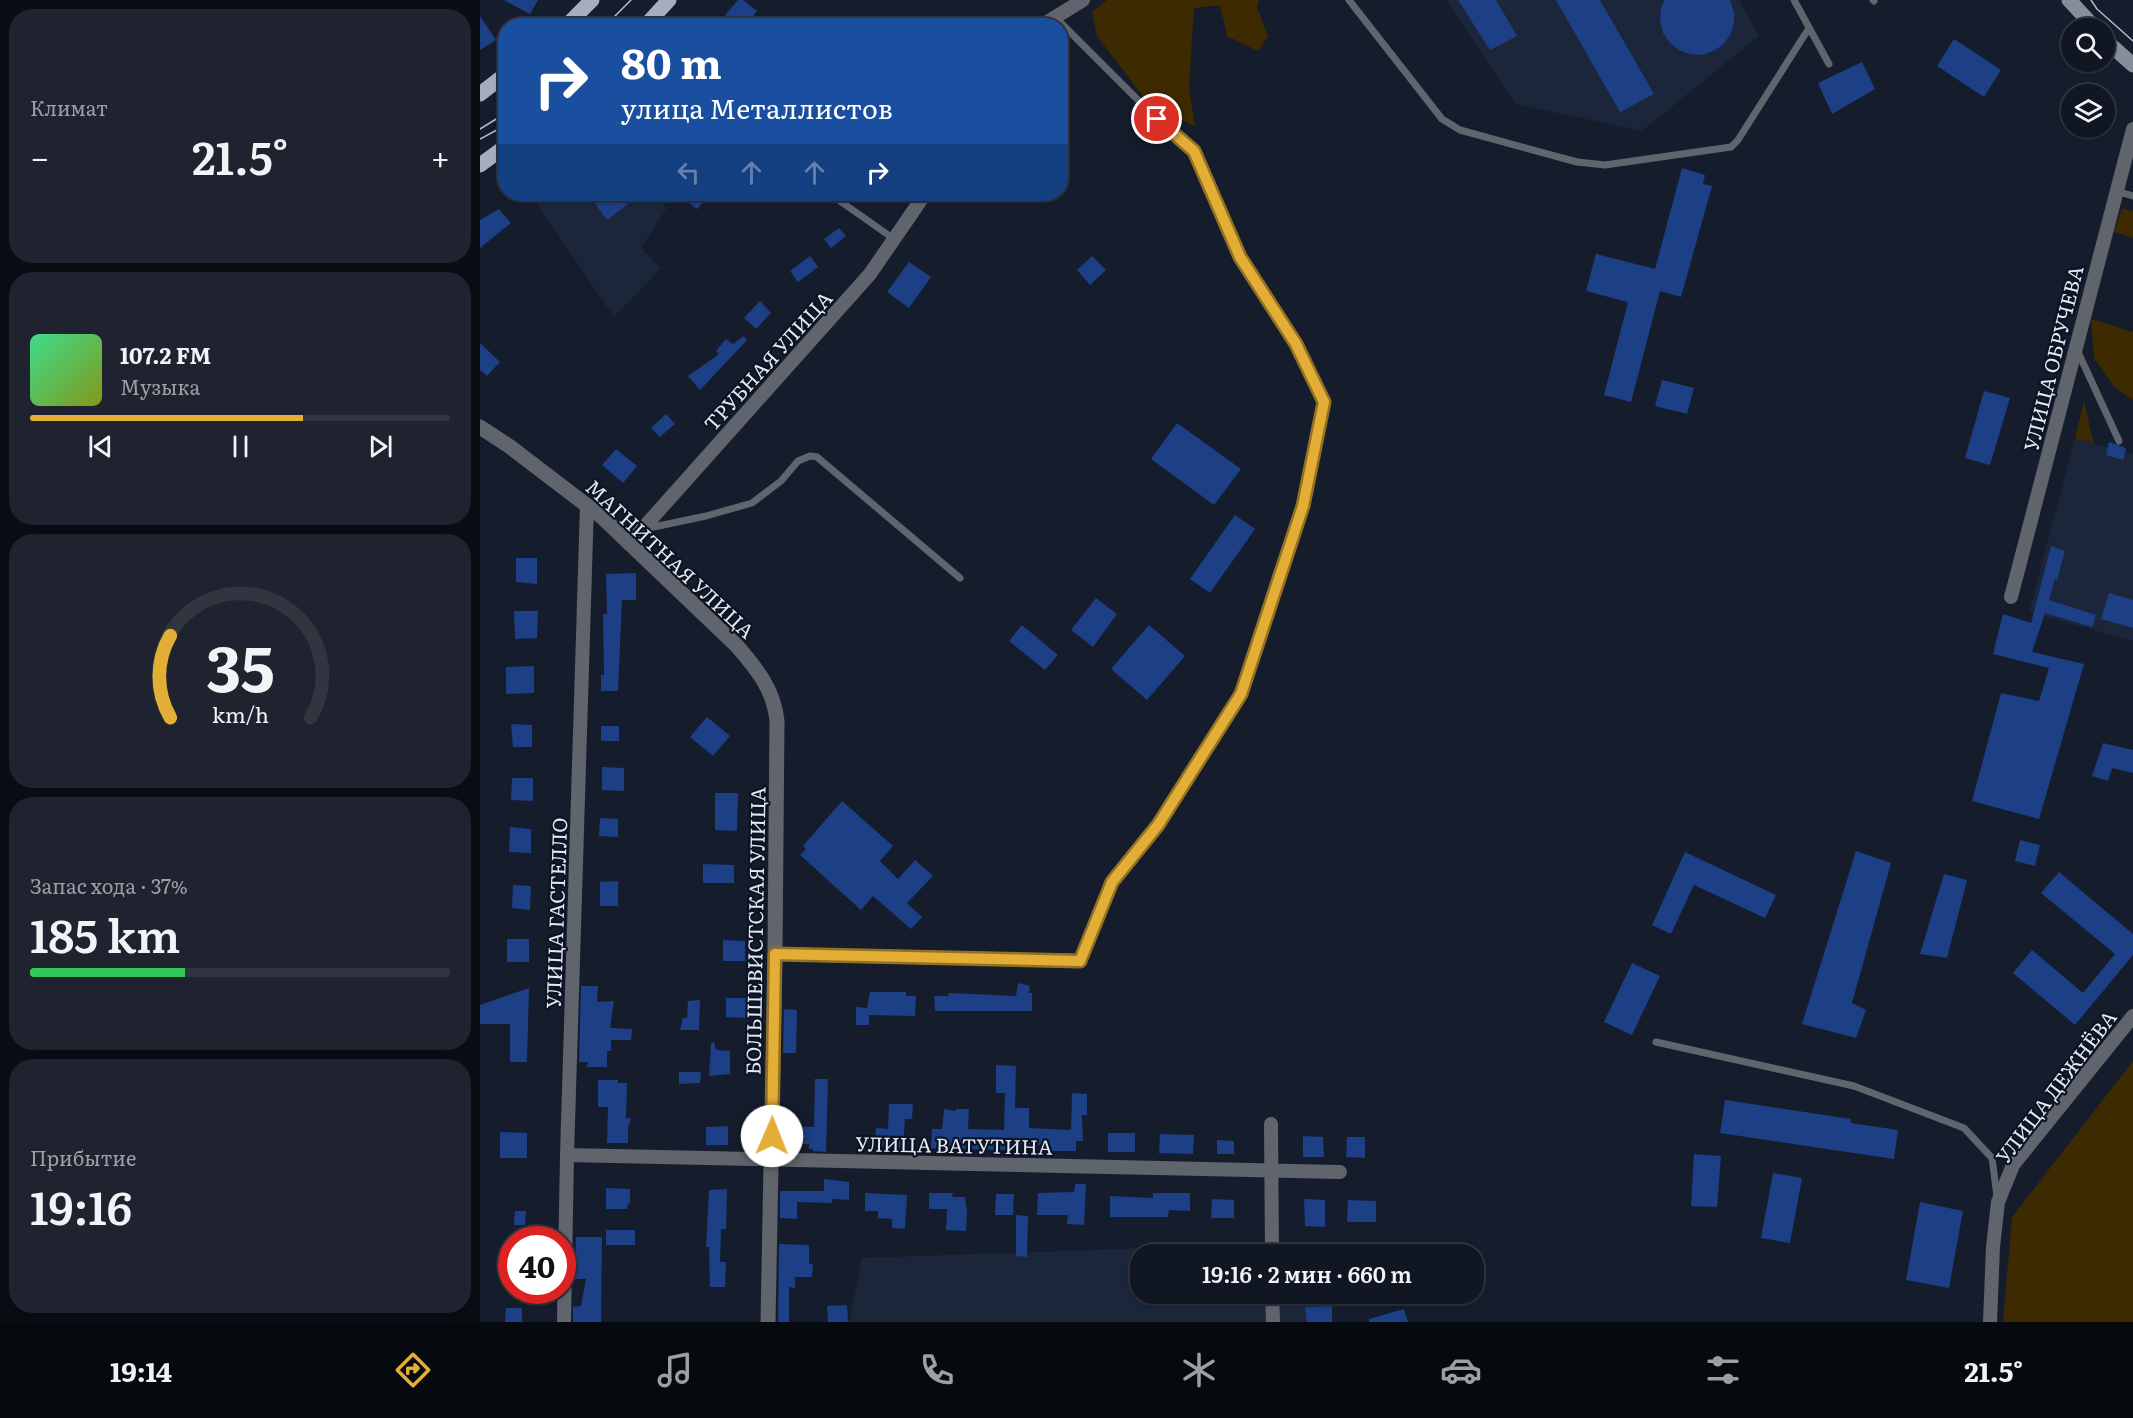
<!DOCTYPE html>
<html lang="ru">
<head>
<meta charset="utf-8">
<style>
	:root { --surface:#101622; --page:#1e232f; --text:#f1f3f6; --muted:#9c9fa5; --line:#303540; --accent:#e3ae35 }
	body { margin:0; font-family:Literata,serif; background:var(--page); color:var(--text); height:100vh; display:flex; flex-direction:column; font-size:22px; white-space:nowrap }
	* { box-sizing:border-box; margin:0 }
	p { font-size:20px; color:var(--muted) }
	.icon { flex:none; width:33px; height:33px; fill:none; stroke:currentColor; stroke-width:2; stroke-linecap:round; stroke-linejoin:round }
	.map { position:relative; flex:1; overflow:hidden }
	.drawer { display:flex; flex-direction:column; gap:9px; padding:9px; background:#090c13; width:480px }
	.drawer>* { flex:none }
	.banner { position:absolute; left:18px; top:18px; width:570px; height:183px; border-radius:24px; box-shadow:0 2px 4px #0004,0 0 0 2px var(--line); background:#1a4fa0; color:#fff; overflow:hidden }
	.buttons { position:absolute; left:1581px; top:18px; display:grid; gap:12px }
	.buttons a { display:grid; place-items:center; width:54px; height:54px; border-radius:50%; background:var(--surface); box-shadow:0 2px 4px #0004,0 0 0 2px var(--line); font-size:30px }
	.speed { position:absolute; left:18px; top:1226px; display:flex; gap:12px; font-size:30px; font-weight:700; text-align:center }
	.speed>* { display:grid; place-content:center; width:78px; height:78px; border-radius:50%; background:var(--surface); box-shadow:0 2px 4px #0004,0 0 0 2px var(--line); line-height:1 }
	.speed .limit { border:9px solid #d22; background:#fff; color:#111 }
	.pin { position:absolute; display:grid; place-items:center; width:51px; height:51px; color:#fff; margin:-26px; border:3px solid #fff; border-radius:50%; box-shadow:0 2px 6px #0007 }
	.me { position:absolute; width:66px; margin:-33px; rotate:1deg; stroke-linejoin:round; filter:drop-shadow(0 0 4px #0008) }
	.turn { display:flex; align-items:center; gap:21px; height:126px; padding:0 24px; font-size:27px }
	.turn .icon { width:78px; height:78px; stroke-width:2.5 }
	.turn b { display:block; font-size:42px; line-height:51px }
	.lanes { display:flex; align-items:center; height:57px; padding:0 24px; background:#0003; justify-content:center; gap:30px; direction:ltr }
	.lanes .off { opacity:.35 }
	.big { font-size:45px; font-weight:600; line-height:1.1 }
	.drawer .widget { flex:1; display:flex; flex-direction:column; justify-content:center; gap:9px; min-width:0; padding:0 21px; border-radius:24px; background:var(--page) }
	.drawer .dial { align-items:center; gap:0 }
	.dial svg { height:156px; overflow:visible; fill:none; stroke:var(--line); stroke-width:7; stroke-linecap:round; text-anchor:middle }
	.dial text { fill:var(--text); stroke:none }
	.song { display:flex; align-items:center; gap:18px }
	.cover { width:72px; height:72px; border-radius:9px; background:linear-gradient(135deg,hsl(150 70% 55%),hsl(70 70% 35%)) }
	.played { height:6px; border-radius:3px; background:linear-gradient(90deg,var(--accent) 65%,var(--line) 65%) }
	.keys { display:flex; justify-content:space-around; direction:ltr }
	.heat { display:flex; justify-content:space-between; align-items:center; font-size:33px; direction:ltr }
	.charge { height:9px; border-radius:4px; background:linear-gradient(90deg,#34c759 37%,var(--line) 0) }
	.trip { position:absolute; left:650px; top:1244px; width:354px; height:60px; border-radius:24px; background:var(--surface); box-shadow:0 2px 4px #0004,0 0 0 2px var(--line); font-weight:600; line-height:60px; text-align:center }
	.menu { display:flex; height:96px; justify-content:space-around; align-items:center; background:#06090e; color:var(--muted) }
	.menu .icon { width:42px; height:42px }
	.menu .selected { color:var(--accent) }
	.menu b { font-size:27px; color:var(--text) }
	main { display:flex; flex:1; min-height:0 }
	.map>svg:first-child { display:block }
	.built { fill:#1b263b }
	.green { fill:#3d2a00 }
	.building { fill:#1c3f85 }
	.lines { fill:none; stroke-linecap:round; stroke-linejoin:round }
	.service { stroke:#60656d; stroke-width:7 }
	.minor { stroke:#60656d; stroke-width:14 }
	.tertiary { stroke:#60656d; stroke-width:15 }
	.secondary { stroke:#868e9c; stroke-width:15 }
	.primary { stroke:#a4aec0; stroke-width:15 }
	.tram { stroke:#b4bac7; stroke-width:1.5 }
	.route-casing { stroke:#947122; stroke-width:15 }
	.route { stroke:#e3ae35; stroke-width:10 }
	.labels { text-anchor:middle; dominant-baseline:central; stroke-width:4.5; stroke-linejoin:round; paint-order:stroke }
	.street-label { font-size:20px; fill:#e3e9f4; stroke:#0c1423 }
</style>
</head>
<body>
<main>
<section class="drawer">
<div class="widget"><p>Климат</p>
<div class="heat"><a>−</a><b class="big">21.5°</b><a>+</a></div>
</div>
<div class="widget">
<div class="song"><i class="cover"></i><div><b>107.2 FM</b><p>Музыка</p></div></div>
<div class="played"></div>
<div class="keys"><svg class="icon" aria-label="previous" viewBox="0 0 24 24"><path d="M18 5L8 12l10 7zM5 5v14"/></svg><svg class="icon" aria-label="pause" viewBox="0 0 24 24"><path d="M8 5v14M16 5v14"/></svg><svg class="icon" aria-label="next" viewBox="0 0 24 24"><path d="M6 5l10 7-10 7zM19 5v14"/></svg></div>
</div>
<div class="widget dial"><svg viewBox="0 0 100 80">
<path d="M14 69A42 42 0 1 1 86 69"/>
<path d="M14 69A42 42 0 0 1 14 27" stroke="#e3ae35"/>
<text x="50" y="56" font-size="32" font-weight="700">35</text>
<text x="50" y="72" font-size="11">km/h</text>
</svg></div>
<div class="widget"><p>Запас хода · 37%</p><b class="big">185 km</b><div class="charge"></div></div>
<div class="widget"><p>Прибытие</p><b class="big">19:16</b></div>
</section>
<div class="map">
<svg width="1653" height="1322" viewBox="0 0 1653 1322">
	<rect width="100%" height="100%" fill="#151d2d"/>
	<path class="built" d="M966,0H1259L1279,36L1162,131L1036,104Z
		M50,194H176L186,209L161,248L181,268L134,317Z
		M1595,438L1653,454V641L1549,612Z
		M817,1243L839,1246V1254H660V1293H840L841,1322H353L370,1319L382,1258Z"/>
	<path class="green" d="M627,0H779L777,7L788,36L778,51L747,36L740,5L714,8L709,86L715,127L666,100L617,36L612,12Z
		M1642,208L1653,211V238L1634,232Z
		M1611,319L1653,332V400L1635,388L1614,358Z
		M1604,401L1613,441V443L1595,438Z
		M1653,1061V1322H1523L1532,1217Z"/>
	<path class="building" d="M24,0H58L50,14Z
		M258,0H263L277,11L265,26H259L245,15Z
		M978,0H1016L1037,36L1010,50Z
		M1076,0H1120L1174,94L1140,112Z
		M1185,0H1250L1254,13V24L1250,35L1243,45L1233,51L1222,55L1210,54L1199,50L1190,43L1183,33L1180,20L1181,8Z
		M0,16L16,40L0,50Z
		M1474,39L1521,70L1504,97L1457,66Z
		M1382,62L1395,89L1352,114L1338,83Z
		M1202,168L1225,175L1223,184L1232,186L1201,297L1180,291L1151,402L1124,395L1148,302L1106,291L1116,254L1175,269Z
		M108,194H141L148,204L127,220Z
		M197,194H231L217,209Z
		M19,209L31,223L0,248V220Z
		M359,228L366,236L351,248L344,239Z
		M330,256L338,267L318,282L310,271Z
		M612,256L626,270L610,285L597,270Z
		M429,262L451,277L429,308L407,292Z
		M280,301L291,313L276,329L264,318Z
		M264,336L267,340L220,390L208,376L239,354L236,351L246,339L253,344Z
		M0,343L20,362L7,376L0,370Z
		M1182,380L1214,388L1207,414L1175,406Z
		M1504,391L1530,398L1510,465L1485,458Z
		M186,414L195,424L180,437L171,428Z
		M697,423L761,469L734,505L671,459Z
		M1629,442L1646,448L1643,460L1626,455Z
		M136,449L157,466L143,483L122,465Z
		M755,515L775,529L730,593L710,579Z
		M1571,546L1585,551L1577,580L1575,579L1569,600L1616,615L1612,627L1565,613L1552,652L1604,664L1559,819L1492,801L1521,693L1559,701L1569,668L1513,654L1523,614L1551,623Z
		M36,558H57V584L36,582Z
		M156,573V600H142L138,691H121V675H124L123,614H127L126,574Z
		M1629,593L1653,600V628L1621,619Z
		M616,598L637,614L613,647L591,630Z
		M34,611H58L57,638L35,639Z
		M542,625L578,655L565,670L529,641Z
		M669,625L705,656L667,700L631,669Z
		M54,666V693L26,694V667Z
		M227,717L250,736L233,756L210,737Z
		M31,724L52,725V747H33Z
		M121,726H139V741H121Z
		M1623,743L1653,750V773L1632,768L1628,781L1612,776Z
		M122,767L144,768V791L122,790Z
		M32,778H53V801L31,800Z
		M235,793H258L257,831L235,830Z
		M362,801L413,846L400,861L418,879L435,860L453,876L427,903L442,917L431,929L393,896L381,910L320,855L326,849L323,846Z
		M120,818L138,819V837L119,836Z
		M30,827L51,829V853L29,852Z
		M1540,840L1560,845L1555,866L1535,861Z
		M1376,851L1411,863L1372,1003L1386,1010L1376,1038L1322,1024Z
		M1205,852L1296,895L1285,918L1214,885L1191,934L1172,925Z
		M223,864L254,865V883H223Z
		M1579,872L1653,934V955L1595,1025L1533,973L1552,950L1603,993L1635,954L1561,893Z
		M1464,874L1487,880L1467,958L1440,954Z
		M138,881V906H120V882Z
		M33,885L51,886L50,910L32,908Z
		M27,939H49V962H27Z
		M243,940L265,941V961H243Z
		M1152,963L1180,976L1152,1035L1124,1022Z
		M538,983L550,986L549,993H552V1011H455L454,996H468L469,993L536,996Z
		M101,986H118L117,1002L134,1001L130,1028L152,1029L151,1040H131V1051H127V1067H107L108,1062H99Z
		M49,988L47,1062H30V1024H0V1005Z
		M390,992H426V996H436L435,1016L389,1015V1025H376V1007L387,1008Z
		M246,998H267V1018L246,1017Z
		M220,1000L219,1030H200L203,1018H207L208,1001Z
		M304,1009L317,1010L316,1053H303Z
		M234,1042L236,1050L250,1051V1074L229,1076L231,1043Z
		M516,1065L536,1066L535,1108H549V1128L591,1130L592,1093L607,1094V1115H602L603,1141H596V1151H569L570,1145L536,1144V1149L527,1150L451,1148L452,1129H462L464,1109L476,1111V1109H489L488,1129L524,1130L525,1093H516Z
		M199,1072H221L220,1083L199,1084Z
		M335,1079H348L346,1152L333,1151V1149H329V1144H301V1126L334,1127Z
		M118,1080H138V1083H147L146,1118H151L148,1128V1143H127L128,1107H118Z
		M1245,1100L1371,1119V1123L1418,1130L1414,1159L1240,1133Z
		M409,1104H433L432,1119H425L423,1148L395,1146L396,1128L408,1129Z
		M248,1126V1145H226V1127Z
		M20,1132L47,1133V1158H20Z
		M628,1133H655V1152H628Z
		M680,1134L714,1135L713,1154L679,1153Z
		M823,1136L843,1137L844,1157H823Z
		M867,1137H885V1158L866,1157Z
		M737,1140L754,1141V1154H737Z
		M1214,1154L1241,1156L1237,1207L1211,1206Z
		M1293,1173L1322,1178L1310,1243L1281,1238Z
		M344,1179L369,1182V1200L352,1199V1203L317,1202V1219L300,1218V1191H344Z
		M595,1184H606L604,1225L587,1224L588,1215H557L558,1193L594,1192Z
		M126,1188L150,1189V1204L148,1203L147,1209H126Z
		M247,1189L246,1229H241L240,1262H246L245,1287H230L229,1247H226L229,1190Z
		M385,1193L427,1195L425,1229L412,1228V1219L398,1218V1211H385Z
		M449,1193H473L472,1197H485L487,1212L486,1231L466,1230L467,1209H449Z
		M673,1193H710V1211L689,1210L688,1217H630V1196L673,1198Z
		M516,1194H534L533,1215H515Z
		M732,1199L754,1200V1218H731Z
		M824,1199L845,1200V1227L825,1226Z
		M868,1200L896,1201V1222H867Z
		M1440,1202L1483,1211L1469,1288L1426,1280Z
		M35,1211H46L45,1225H34Z
		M536,1215L548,1216L547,1257L536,1256Z
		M126,1230H155V1245H126Z
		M96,1237H122L121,1322H93V1307L101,1306L106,1279H95Z
		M299,1244L329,1245V1264H333L332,1277H315V1288L309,1287V1322H298Z
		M367,1305L368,1322H348L347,1306Z
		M852,1306V1322H827L825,1307Z
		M26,1308H42V1322H25Z
		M924,1309L928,1322H889V1319Z"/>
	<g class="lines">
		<path class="service" d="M869,0L962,119L980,130L1097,162L1125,165L1251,147L1258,140L1329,28
			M1314,0L1349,64
			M1393,0L1394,1
			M575,17L677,119L714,151L760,257L816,344L844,402L823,506L761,694L678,825L632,882L600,961
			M1636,191L1653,196
			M350,194L414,239
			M1598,352L1639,441
			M164,529L226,516L272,503L301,481L318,461L330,456L337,457L480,578
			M1176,1042L1374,1086L1484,1128L1512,1158L1517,1196"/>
		<path class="minor" d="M561,26L603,0
			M149,544L390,274L445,194
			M1531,597L1653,129
			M295,954L600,961
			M791,1124L792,1254
			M87,1155L860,1172
			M792,1293L793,1322
			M84,1322L87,1155L107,505
			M1510,1322L1513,1247L1518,1202L1533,1165L1653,1016"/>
		<path class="tertiary" d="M0,427L29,446L122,517L257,646C277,669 294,690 297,721L295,954L288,1322"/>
		<path class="secondary" d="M1589,0L1615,28
			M1624,39L1653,65"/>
		<path class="primary" d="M86,26L112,0
			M165,26L189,0
			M0,94L26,74
			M0,165L26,146"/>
		<path class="tram" d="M1611,0L1617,9L1653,41
			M125,26L151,0
			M0,129L26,113
			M0,139L26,125"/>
	</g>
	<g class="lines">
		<defs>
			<path id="route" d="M292,1136L295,954L600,961L632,882L678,825L761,694L823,506L844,402L816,344L760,257L714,151L677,119"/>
		</defs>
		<use href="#route" class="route-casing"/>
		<use href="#route" class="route"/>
	</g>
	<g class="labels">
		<g class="street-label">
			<text transform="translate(1572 358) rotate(-76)">УЛИЦА ОБРУЧЕВА</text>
			<text transform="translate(287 360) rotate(-48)">ТРУБНАЯ УЛИЦА</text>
			<text transform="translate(191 558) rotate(43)">МАГНИТНАЯ УЛИЦА</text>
			<text transform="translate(75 913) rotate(-88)">УЛИЦА ГАСТЕЛЛО</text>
			<text transform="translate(274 931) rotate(-89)">БОЛЬШЕВИСТСКАЯ УЛИЦА</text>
			<text transform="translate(1575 1086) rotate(-53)">УЛИЦА ДЕЖНЁВА</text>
			<text transform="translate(474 1144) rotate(1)">УЛИЦА ВАТУТИНА</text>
		</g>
	</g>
</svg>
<div class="buttons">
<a><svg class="icon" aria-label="search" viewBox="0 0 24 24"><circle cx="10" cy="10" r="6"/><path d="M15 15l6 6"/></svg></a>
<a><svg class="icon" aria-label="layers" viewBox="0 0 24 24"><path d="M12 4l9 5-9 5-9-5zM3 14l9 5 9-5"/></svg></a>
</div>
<div class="speed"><div class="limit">40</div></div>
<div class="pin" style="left:677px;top:119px;background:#d93025"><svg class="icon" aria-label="arrive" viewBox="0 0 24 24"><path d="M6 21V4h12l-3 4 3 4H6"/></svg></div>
<svg class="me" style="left:292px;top:1136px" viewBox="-20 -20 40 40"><circle r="19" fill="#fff"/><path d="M0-13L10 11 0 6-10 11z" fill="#e3ae35"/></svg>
<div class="trip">19:16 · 2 мин · 660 m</div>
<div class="banner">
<div class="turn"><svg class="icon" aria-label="right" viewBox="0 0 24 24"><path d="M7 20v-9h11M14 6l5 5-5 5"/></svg><div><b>80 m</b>улица Металлистов</div></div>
<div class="lanes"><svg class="icon off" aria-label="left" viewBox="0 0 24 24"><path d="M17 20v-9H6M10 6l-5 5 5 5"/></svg><svg class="icon off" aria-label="ahead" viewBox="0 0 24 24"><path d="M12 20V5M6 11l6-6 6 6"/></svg><svg class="icon off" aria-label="ahead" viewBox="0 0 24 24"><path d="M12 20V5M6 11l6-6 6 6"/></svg><svg class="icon" aria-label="right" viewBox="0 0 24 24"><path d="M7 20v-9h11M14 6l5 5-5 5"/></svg></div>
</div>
</div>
</main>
<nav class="menu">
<b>19:14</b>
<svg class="icon selected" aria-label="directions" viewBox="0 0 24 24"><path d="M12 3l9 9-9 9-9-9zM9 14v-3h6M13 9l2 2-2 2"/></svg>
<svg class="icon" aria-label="music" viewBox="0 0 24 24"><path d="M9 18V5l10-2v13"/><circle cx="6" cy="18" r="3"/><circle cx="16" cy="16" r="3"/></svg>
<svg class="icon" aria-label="phone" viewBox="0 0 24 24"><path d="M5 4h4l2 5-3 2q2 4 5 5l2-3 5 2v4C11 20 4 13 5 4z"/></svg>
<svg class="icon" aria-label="climate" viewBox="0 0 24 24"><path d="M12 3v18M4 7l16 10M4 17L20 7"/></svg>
<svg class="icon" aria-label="car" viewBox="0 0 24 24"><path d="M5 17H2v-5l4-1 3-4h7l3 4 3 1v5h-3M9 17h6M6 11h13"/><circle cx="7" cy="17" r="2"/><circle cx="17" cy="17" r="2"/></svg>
<svg class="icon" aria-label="filters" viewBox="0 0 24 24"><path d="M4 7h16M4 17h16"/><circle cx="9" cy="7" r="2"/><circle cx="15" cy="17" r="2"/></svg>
<b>21.5°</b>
</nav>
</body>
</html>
